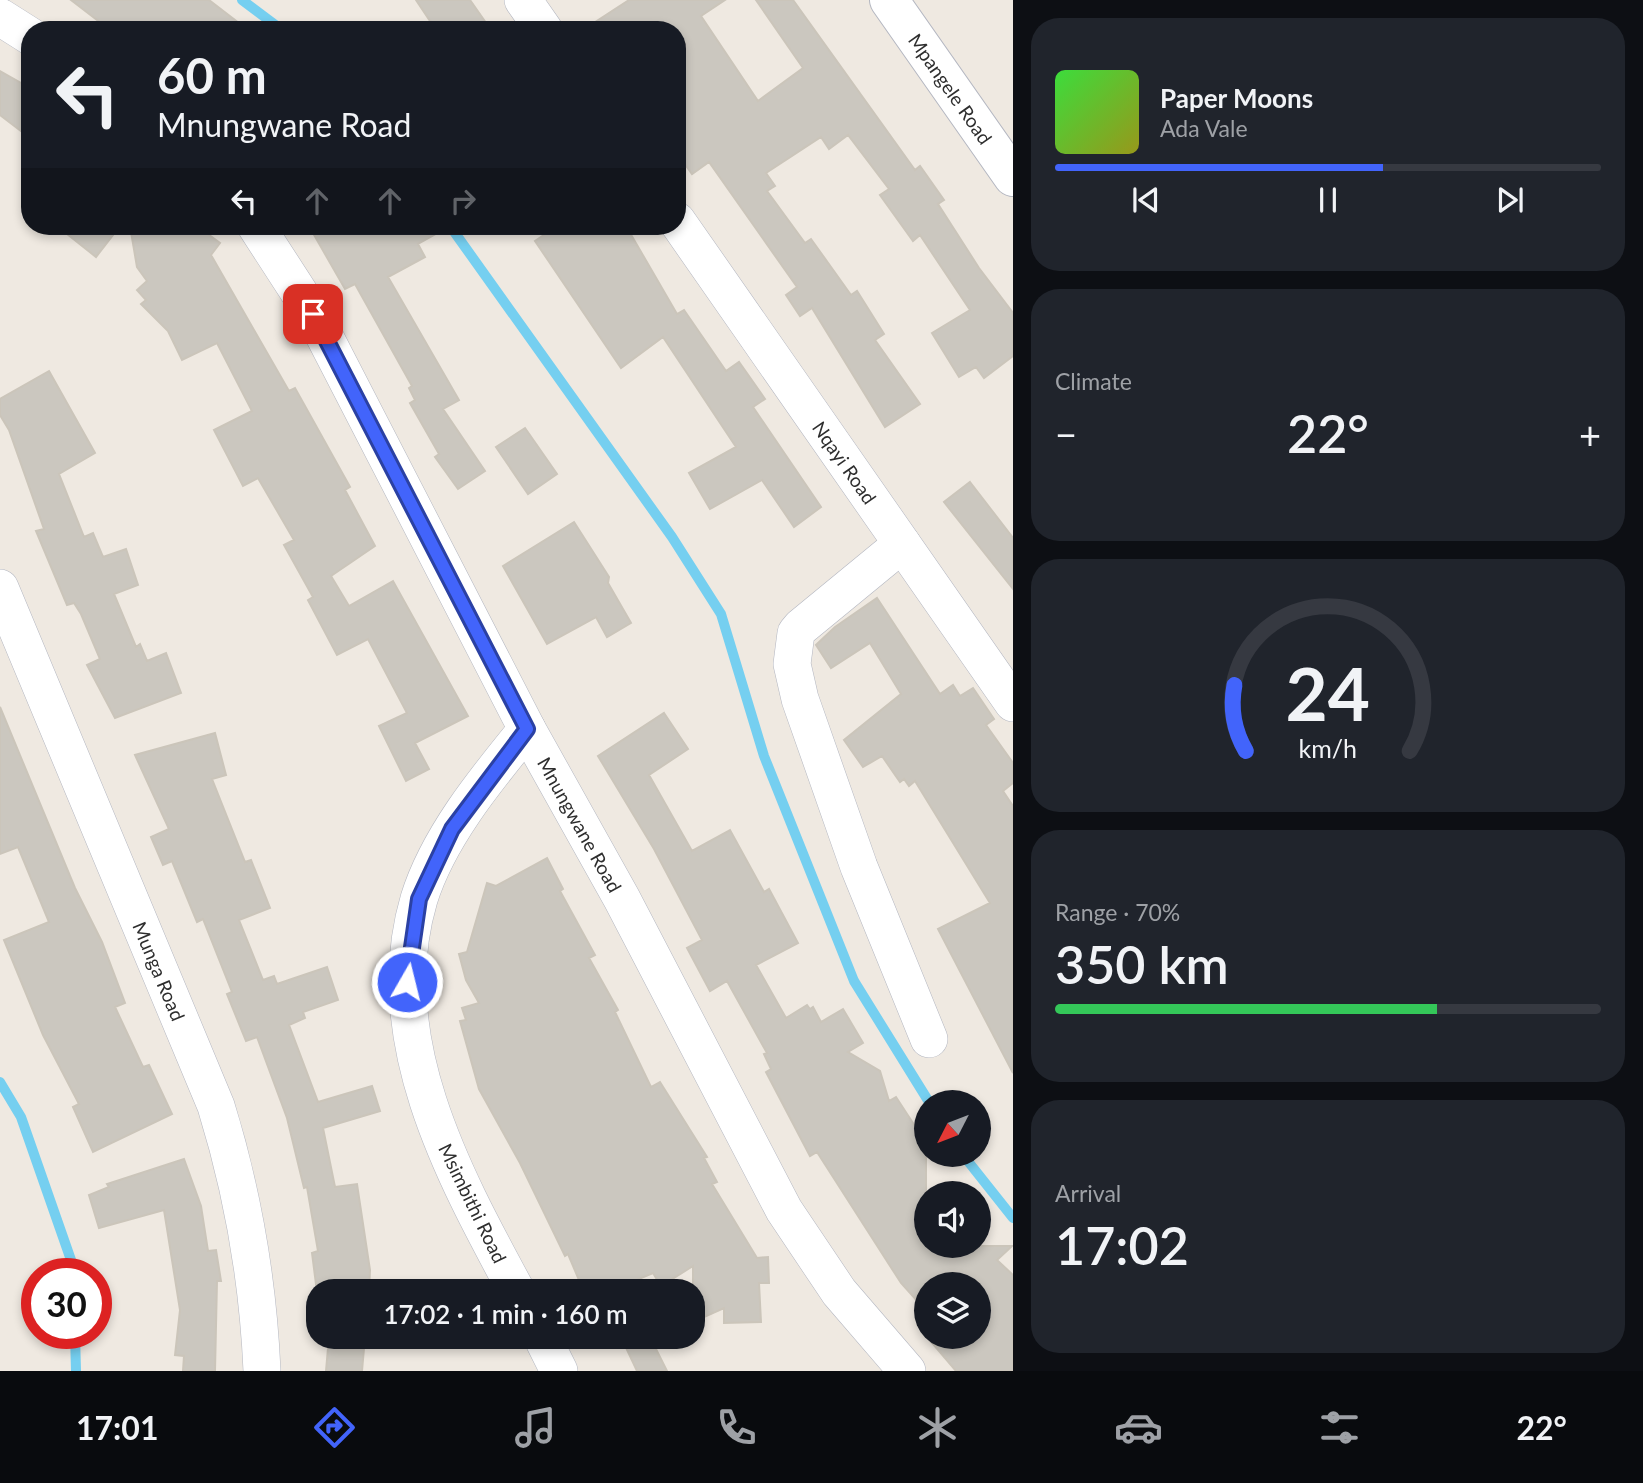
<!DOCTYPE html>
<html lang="en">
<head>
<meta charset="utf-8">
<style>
	:root { --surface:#171b24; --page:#20242c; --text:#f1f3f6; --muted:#9ea1a6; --line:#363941; --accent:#4264fb }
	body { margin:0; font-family:Lato,sans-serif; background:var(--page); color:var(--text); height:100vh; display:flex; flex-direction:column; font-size:26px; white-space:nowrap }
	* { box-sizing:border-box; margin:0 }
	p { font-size:23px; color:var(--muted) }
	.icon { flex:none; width:38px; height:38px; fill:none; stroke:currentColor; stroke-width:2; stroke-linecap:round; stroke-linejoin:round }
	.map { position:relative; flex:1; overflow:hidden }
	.panel { display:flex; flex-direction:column; gap:18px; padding:18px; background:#0d0f14; width:630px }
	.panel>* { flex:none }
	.guide { position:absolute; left:21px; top:21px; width:665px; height:214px; border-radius:28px; box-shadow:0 4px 10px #0003; background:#171b24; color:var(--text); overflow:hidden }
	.needle { width:46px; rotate:228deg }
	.buttons { position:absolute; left:914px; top:1090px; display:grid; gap:14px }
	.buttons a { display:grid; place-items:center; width:77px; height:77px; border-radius:50%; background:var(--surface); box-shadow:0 4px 10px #0003; font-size:35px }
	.speed { position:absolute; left:21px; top:1258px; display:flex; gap:14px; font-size:35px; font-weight:700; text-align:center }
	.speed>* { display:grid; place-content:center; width:91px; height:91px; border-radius:50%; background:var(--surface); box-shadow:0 4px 10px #0003; line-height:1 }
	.speed .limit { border:10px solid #d22; background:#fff; color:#111 }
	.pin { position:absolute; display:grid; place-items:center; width:60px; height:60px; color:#fff; margin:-30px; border-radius:14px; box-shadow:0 4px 10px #0006 }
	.me { position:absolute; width:77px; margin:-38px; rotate:8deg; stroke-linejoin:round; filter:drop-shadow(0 0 5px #0008) }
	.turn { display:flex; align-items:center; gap:24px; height:147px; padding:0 21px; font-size:32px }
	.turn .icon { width:91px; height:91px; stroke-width:2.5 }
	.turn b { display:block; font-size:49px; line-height:60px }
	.lanes { display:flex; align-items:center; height:66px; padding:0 21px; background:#0003; justify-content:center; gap:35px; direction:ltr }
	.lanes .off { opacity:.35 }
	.big { font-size:52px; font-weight:600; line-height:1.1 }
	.panel .tile { flex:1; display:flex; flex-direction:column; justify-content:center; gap:10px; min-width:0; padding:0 24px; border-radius:28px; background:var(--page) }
	.panel .dial { align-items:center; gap:0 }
	.dial svg { height:182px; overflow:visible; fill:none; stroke:var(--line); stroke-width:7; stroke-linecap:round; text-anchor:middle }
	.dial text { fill:var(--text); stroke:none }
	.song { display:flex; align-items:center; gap:21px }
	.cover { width:84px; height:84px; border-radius:10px; background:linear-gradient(135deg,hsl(120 70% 55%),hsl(60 70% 35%)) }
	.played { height:7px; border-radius:4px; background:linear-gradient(90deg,var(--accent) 60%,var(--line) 60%) }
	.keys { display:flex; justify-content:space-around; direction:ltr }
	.heat { display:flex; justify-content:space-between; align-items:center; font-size:38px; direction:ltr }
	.charge { height:10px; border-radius:5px; background:linear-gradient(90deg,#34c759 70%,var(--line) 0) }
	.trip { position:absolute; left:306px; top:1279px; width:399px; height:70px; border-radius:28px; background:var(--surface); box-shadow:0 4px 10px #0003; font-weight:600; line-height:70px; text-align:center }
	.dock { display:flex; height:112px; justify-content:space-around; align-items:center; background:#090b0e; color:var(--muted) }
	.dock .icon { width:49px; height:49px }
	.dock .current { color:var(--accent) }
	.dock b { font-size:32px; color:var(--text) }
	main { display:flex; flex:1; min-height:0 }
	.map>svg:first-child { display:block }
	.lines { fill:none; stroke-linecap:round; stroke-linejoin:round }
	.stream { stroke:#75cff0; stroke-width:10 }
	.building { fill:#cbc7bf; stroke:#cbc5ba; stroke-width:2 }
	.street-casing { stroke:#b4b7c1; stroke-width:38 }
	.secondary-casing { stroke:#b4b7c1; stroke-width:40 }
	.street { stroke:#fff; stroke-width:37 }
	.secondary { stroke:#fff; stroke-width:38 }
	.route-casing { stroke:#2b41a3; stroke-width:18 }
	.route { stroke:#4264fb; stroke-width:12 }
	.labels { text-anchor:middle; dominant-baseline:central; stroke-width:5; stroke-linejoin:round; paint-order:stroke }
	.street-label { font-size:19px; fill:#2e2e2e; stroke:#fff }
</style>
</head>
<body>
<main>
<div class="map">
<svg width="1013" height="1371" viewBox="0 0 1013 1371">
	<rect width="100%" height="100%" fill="#efe9e1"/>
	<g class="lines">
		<path class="stream" d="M242,0L282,30
			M450,226L672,537L721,614L764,756L854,981L929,1102
			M0,1082L21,1117L71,1260L72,1274
			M963,1155L1013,1218
			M75,1334L76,1371"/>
	</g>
	<path class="building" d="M71,0H209L248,30H110Z
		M416,0H470L491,30H436Z
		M629,0H725L701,16L758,101L803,68L756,0H793L915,170L920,166L944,200L938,204L979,268L1013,313V356L984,378L976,367L959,377L932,333L970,310L920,235L913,241L880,195L889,189L848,135L829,149L821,137L766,173L775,186L767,191L805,243L811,239L851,295L857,291L884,334L875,340L920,404L885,427L812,308L800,316L786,295L797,287L709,162L692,174L677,153V30H583Z
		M0,71L30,88V138L0,115Z
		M57,226H120L96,257Z
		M130,226H197L220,243L211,255L289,391L295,388L350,487L345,490L375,546L331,576L349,606L393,581L468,716L415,743L429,769L406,781L379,726L407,713L368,639L337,655L308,600L313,597L284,545L294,540L258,478L243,486L214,430L252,411L217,343L182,360L168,331L141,304L146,300L137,290L147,281L137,267Z
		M309,226H450L418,244L425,257L388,277L459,400L443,409L485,471L458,489L435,457L439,454L410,403L415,400L409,388L412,386L355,284L345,289Z
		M557,226H626L677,314L684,310L726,371L739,362L765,399L753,407L821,507L794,527L762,480L710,509L689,473L736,447L663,337L621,368L535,241Z
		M49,371L95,453L59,474L84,537L93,533L103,557L126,549L138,585L114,594L136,647L140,644L147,661L166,653L181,693L115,718L87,665L100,659L81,614L74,603L67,605L36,531L44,529L9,430L0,415V399Z
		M525,428L557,474L528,494L496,447Z
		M970,482L1013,538V589L944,502Z
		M574,522L609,577L608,583L631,623L607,637L596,617L547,644L503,566Z
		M877,598L940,694L953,685L960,696L973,688L994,719L986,725L1013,763V783L1003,791L1013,806V1073L938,929L990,903L915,781L909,786L904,779L900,782L882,756L863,767L844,740L901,694L870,643L831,668L816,645L835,627Z
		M0,707L75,888L102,942L125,1003L115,1007L143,1067L149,1065L172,1114L93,1152L73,1107L79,1104L43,1035L4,940L49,922L18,847L0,854Z
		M664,713L688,749L649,775L692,851L730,830L764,892L769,889L798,943L756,965L786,1018L807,1005L810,1009L813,1007L821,1022L843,1009L863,1043L848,1052L880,1071L889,1101L896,1097L926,1143V1155H929L926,1157V1246H1012L997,1260L1013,1275V1371H956L927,1337H978V1284H926V1311L901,1283L817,1152L810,1156L766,1072L771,1069L764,1054L767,1053L727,981L710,991L687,948L702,940L654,849L598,756Z
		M215,733L226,775L212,779L245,862L251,860L270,908L239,920L263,980L274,976L277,984L327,967L338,1000L303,1012L305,1018L289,1025L318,1102L372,1086L380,1111L323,1128L335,1187L357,1184L370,1270L369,1292H317L312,1253L318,1251L307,1187L304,1188L287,1118L257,1037L246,1041L227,994L232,992L203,919L197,922L172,861L163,865L151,837L169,829L135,755Z
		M547,858L563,889L560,891L595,955L589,958L618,1010L615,1012L651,1087L660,1082L707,1157L704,1158L717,1182L712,1184L757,1258L768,1257L769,1283H759L761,1322L724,1323V1308L693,1322V1266L661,1286L653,1273L608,1292H584L568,1254L565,1256L520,1163L479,1089L460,1021L466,1020L462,1008L479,1003L466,980L459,954L467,952L487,883L496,886Z
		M184,1159L201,1206L208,1251L216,1250L221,1281H217L215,1371H183L184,1356L175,1355L180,1310L164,1210L99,1228L89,1195L109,1187L107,1184Z
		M329,1337H365L362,1371H326Z
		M621,1337H650L667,1371H637Z"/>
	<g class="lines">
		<defs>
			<g id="street">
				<path d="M523,0L544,30"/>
				<path d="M0,17L30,36"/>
				<path id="s1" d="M677,221L1013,703"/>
				<path id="s2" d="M256,226L313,314L527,729L622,899L784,1210L839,1292L907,1371"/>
				<path d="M902,544L801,627L796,633L792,664L800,699L859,867L929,1039"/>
				<path id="s3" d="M0,588L216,1106C243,1193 258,1280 262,1371"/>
				<path d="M517,1292C453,1174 378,1037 419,899C438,837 487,778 527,729"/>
				<path d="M542,1337L559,1371"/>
			</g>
			<g id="secondary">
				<path id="s4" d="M889,0L1013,177"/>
			</g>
		</defs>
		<use href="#street" class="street-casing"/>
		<use href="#secondary" class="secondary-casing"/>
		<use href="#street" class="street"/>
		<use href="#secondary" class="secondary"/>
	</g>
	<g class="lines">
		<defs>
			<path id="route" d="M313,314L527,729L452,829L419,899L407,982"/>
		</defs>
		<use href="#route" class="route-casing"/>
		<use href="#route" class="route"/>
	</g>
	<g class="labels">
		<g class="street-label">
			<text stroke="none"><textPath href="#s4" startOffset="108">Mpangele Road</textPath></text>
			<text stroke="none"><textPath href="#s1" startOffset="294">Nqayi Road</textPath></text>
			<text stroke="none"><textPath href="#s2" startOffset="681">Mnungwane Road</textPath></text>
			<text stroke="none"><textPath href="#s3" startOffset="415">Munga Road</textPath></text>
			<text transform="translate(473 1203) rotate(64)">Msimbithi Road</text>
		</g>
	</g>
</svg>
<div class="buttons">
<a><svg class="needle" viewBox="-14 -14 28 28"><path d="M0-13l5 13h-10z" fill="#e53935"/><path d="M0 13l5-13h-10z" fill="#9ea1a6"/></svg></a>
<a><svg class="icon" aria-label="sound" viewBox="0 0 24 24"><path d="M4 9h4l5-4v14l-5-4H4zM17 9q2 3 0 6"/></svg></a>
<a><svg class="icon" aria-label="layers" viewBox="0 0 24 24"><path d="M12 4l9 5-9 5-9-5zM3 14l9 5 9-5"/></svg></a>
</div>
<div class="speed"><div class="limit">30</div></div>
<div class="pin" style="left:313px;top:314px;background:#d93025"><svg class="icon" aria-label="arrive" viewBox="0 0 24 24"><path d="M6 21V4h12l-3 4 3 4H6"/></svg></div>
<svg class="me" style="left:407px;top:982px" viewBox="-20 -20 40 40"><circle r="17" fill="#4264fb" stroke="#fff" stroke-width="3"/><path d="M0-11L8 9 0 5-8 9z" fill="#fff"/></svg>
<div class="trip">17:02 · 1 min · 160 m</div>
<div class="guide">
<div class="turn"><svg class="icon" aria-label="left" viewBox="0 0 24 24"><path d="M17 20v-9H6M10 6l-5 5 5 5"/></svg><div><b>60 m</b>Mnungwane Road</div></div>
<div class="lanes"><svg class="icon" aria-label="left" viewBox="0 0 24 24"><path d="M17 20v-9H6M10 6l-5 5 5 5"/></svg><svg class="icon off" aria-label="ahead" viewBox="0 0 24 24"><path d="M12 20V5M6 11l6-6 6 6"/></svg><svg class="icon off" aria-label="ahead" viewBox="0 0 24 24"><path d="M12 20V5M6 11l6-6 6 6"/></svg><svg class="icon off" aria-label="right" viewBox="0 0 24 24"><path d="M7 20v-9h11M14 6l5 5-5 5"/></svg></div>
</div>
</div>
<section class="panel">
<div class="tile">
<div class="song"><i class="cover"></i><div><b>Paper Moons</b><p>Ada Vale</p></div></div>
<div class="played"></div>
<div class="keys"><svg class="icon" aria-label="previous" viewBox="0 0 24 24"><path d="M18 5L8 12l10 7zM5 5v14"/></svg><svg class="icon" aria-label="pause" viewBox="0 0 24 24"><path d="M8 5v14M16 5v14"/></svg><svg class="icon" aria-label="next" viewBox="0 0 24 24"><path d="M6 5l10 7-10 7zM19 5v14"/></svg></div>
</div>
<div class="tile"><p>Climate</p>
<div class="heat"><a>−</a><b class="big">22°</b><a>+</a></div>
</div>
<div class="tile dial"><svg viewBox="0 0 100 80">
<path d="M14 69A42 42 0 1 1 86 69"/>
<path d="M14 69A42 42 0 0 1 9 40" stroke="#4264fb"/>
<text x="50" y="56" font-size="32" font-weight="700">24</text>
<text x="50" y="72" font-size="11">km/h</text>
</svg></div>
<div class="tile"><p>Range · 70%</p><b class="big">350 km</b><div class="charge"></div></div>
<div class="tile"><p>Arrival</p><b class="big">17:02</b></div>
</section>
</main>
<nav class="dock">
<b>17:01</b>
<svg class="icon current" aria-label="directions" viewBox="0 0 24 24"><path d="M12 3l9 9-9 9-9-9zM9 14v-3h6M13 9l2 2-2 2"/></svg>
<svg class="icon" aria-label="music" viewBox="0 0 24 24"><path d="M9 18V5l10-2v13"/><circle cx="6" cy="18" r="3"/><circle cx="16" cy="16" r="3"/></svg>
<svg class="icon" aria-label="phone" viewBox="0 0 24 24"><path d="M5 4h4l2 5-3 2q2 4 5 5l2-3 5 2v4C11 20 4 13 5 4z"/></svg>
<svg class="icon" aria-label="climate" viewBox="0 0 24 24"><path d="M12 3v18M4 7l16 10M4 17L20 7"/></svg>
<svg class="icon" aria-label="car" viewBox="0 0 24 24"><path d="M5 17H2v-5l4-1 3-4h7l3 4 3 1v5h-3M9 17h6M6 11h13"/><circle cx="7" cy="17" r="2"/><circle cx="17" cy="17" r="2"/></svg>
<svg class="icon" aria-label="filters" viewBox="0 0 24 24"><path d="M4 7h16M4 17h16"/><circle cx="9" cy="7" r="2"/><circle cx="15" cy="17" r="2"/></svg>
<b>22°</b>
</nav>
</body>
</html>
